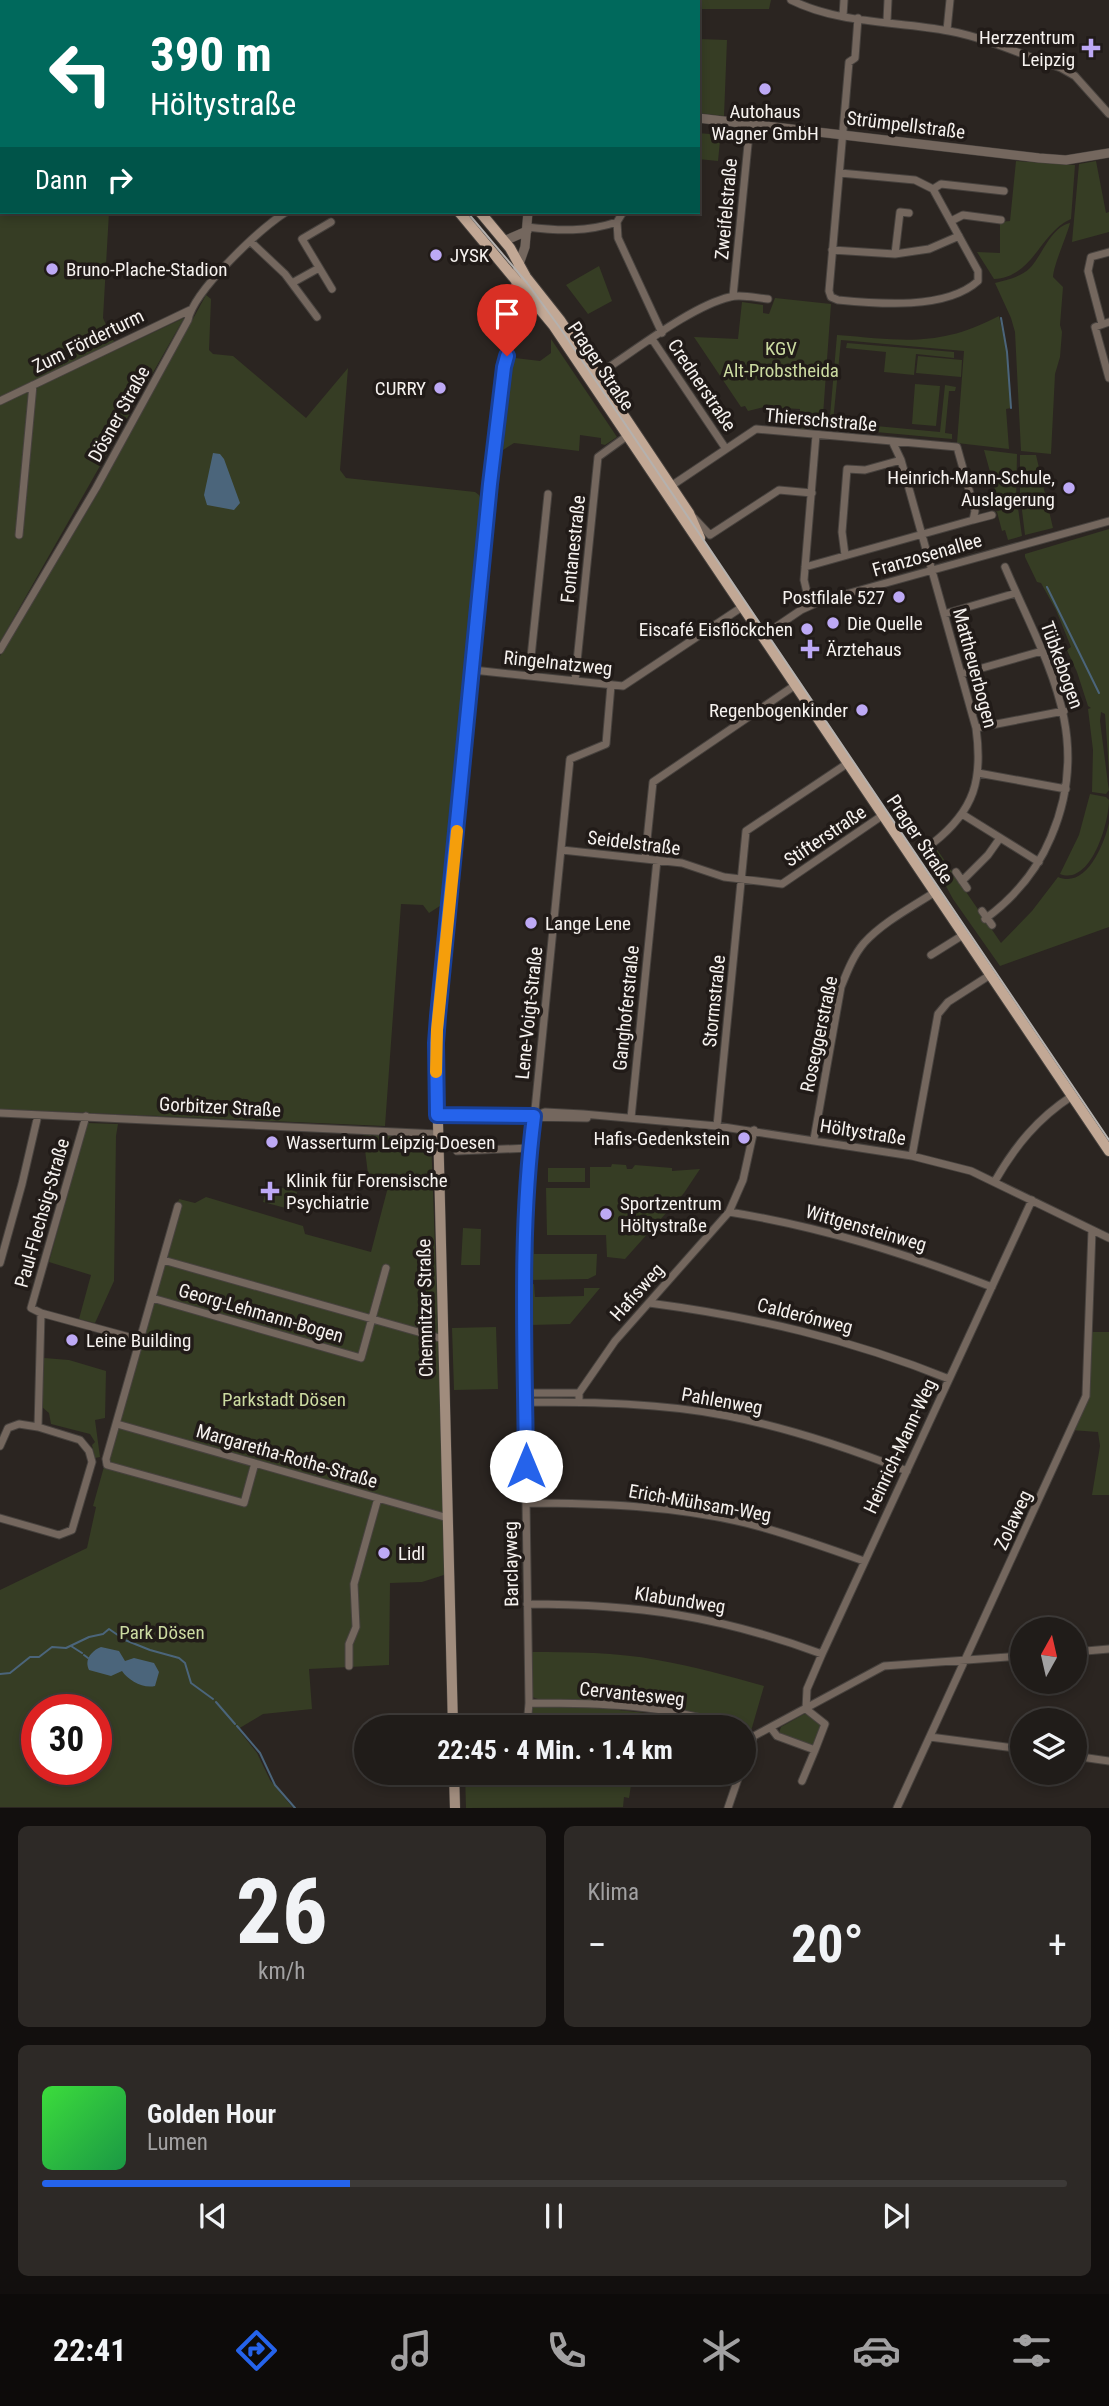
<!DOCTYPE html>
<html lang="de">
<head>
<meta charset="utf-8">
<style>
	:root { --surface:#201c19; --page:#2d2926; --text:#f1f3f6; --muted:#a2a1a2; --line:#3d3a38; --accent:#2563eb }
	body { margin:0; font-family:"Roboto Condensed",sans-serif; background:var(--page); color:var(--text); height:100vh; display:flex; flex-direction:column; font-size:26px; white-space:nowrap }
	* { box-sizing:border-box; margin:0 }
	p { font-size:23px; color:var(--muted) }
	.icon { flex:none; width:38px; height:38px; fill:none; stroke:currentColor; stroke-width:2; stroke-linecap:round; stroke-linejoin:round }
	.map { position:relative; height:1808px; overflow:hidden }
	.sheet { display:flex; flex-direction:column; gap:18px; padding:18px; background:#120f0e; flex:1 }
	.sheet>* { flex:none }
	.guide { position:absolute; left:0px; top:0px; width:700px; height:214px; box-shadow:0 4px 10px #0003,0 0 0 2px var(--line); background:#00695c; color:#fff; overflow:hidden }
	.needle { width:46px; rotate:8deg }
	.controls { position:absolute; left:1010px; top:1617px; display:grid; gap:14px }
	.controls a { display:grid; place-items:center; width:77px; height:77px; border-radius:50%; background:var(--surface); box-shadow:0 4px 10px #0003,0 0 0 2px var(--line); font-size:35px }
	.speed { position:absolute; left:21px; top:1694px; display:flex; gap:14px; font-size:35px; font-weight:700; text-align:center }
	.speed>* { display:grid; place-content:center; width:91px; height:91px; border-radius:50%; background:var(--surface); box-shadow:0 4px 10px #0003,0 0 0 2px var(--line); line-height:1 }
	.speed .limit { border:10px solid #d22; background:#fff; color:#111 }
	.pin { position:absolute; display:grid; place-items:center; width:60px; height:60px; color:#fff; margin:-72px -30px; border-radius:50% 50% 50% 0; rotate:-45deg; box-shadow:0 0 7px #0007 }
	.pin .icon { rotate:45deg }
	.me { position:absolute; width:77px; margin:-38px; rotate:0deg; stroke-linejoin:round; filter:drop-shadow(0 0 5px #0008) }
	.turn { display:flex; align-items:center; gap:24px; height:147px; padding:0 35px; font-size:32px }
	.turn .icon { width:91px; height:91px; stroke-width:2.5 }
	.turn b { display:block; font-size:49px; line-height:60px }
	.then { display:flex; align-items:center; height:66px; padding:0 35px; background:#0003; gap:14px; font-size:26px }
	.big { font-size:52px; font-weight:700; line-height:1.1 }
	.sheet .card { flex:1; display:flex; flex-direction:column; justify-content:center; gap:10px; min-width:0; padding:0 24px; border-radius:10px; background:var(--page) }
	.sheet .dial { align-items:center; gap:0 }
	.dial b { font-size:91px; line-height:1 }
	.song { display:flex; align-items:center; gap:21px }
	.cover { width:84px; height:84px; border-radius:10px; background:linear-gradient(135deg,hsl(120 70% 55%),hsl(140 70% 35%)) }
	.played { height:7px; border-radius:4px; background:linear-gradient(90deg,var(--accent) 30%,var(--line) 30%) }
	.keys { display:flex; justify-content:space-around; direction:ltr }
	.heat { display:flex; justify-content:space-between; align-items:center; font-size:38px; direction:ltr }
	.sheet .tiles { flex:1; display:grid; gap:18px; grid-template-columns:1fr 1fr }
	.card:last-child { grid-column:span 2 }
	.trip { position:absolute; left:354px; top:1715px; width:402px; height:70px; border-radius:35px; background:var(--surface); box-shadow:0 4px 10px #0003,0 0 0 2px var(--line); font-weight:700; line-height:70px; text-align:center }
	.tabs { display:flex; height:112px; justify-content:space-around; align-items:center; background:#0d0b0a; color:var(--muted) }
	.tabs .icon { width:49px; height:49px }
	.tabs .selected { color:var(--accent) }
	.tabs b { font-size:32px; color:var(--text) }
	.map>svg:first-child { display:block }
	.green { fill:#363d24; fill-rule:evenodd }
	.water { fill:#4b657b }
	.lines { fill:none; stroke-linecap:round; stroke-linejoin:round }
	.stream { stroke:#4b657b; stroke-width:2 }
	.minor-casing { stroke:#47423e; stroke-width:9 }
	.tertiary-casing { stroke:#47423e; stroke-width:10 }
	.secondary-casing { stroke:#47423e; stroke-width:11 }
	.primary-casing { stroke:#47423e; stroke-width:12 }
	.minor { stroke:#74675e; stroke-width:7 }
	.tertiary { stroke:#74675e; stroke-width:9 }
	.secondary { stroke:#a08c7d; stroke-width:10 }
	.primary { stroke:#c2a895; stroke-width:10 }
	.tram { stroke:#b5b1ae; stroke-width:2 }
	.route-casing { stroke:#184099; stroke-width:18 }
	.route { stroke:#2563eb; stroke-width:12 }
	.slow { stroke:#f59e0b; stroke-width:12 }
	.poi-dot { fill:#bda9f5; stroke:#211b18; stroke-width:2.5 }
	.labels { text-anchor:middle; dominant-baseline:central; stroke-width:7; stroke-linejoin:round; paint-order:stroke }
	.poi-label { font-size:19px; fill:#f6f2ef; stroke:#211b18; text-anchor:start }
	.street-label { font-size:19px; fill:#f6f2ef; stroke:#211b18 }
	.park-label { font-size:19px; fill:#cbdaa1; stroke:#211b18 }
</style>
</head>
<body>
<div class="map">
<svg width="1109" height="1808" viewBox="0 0 1109 1808">
	<rect width="100%" height="100%" fill="#2b2521"/>
	<path class="green" d="M0,0H294V2H2V94Z
		M554,0H771L769,9H698V2H551Z
		M698,39L727,40L724,116L698,113Z
		M0,107L2,212H109L103,318L114,342L25,386L27,392L184,318L0,642Z
		M698,133L732,136V141H720L718,161L698,159Z
		M1016,161L1075,165L1071,219C1040,232 1034,277 994,279L977,252L1000,253V222L1010,221Z
		M1096,161L1106,213L1109,212V232L1072,242L1079,164Z
		M1070,223C1066,239 1054,263 1053,277L1063,287L1060,325L1062,332L1060,357L1055,374L1051,454L1021,451L1015,332L1011,318L995,283C1007,280 1021,277 1030,268C1043,254 1051,227 1070,223Z
		M599,266L612,301L588,314L566,285Z
		M206,295L211,299L209,350L213,354L233,356L306,418L348,368L340,470L346,478L475,492L479,495L482,502L478,571L443,904L429,913L423,905L401,904L385,1126L0,1109V656L95,498Z
		M775,298L831,304L822,429H799L800,409L764,407L748,411L745,406L741,407L694,337L738,339L742,302L763,305V313L769,314Z
		M999,316L1007,352L1011,408L1006,409L1009,449L957,443L964,351L841,340L833,422L839,423L838,429L829,428L837,335C902,340 938,348 999,316Z
		M551,339L617,437L605,445L601,444V438L580,435L579,451L514,443L503,450L511,366L515,358L540,361L551,353Z
		M847,343L954,352V358L916,354L914,375L884,372L886,352L846,348Z
		M918,356L962,360L961,377L916,373Z
		M915,384L940,386L936,426L912,424Z
		M945,385L956,387L955,391H949L945,433L952,434V439L865,431V425L940,432Z
		M984,450L1017,454L1016,505L1000,508Z
		M1020,455H1036L1053,528L1025,535L1020,494Z
		M1016,506L1018,508L1022,536L1008,540L1005,530L1002,531L997,512L977,517Z
		M1109,529V771L1105,714L1101,712L1100,721L1108,784L1109,790L1106,794L1092,792L1093,750L1088,709L1091,708L1088,706L1077,672L1067,650L1071,647L1056,610L1041,583L1037,582L1025,557V554Z
		M1090,794L1106,797L1109,800C1109,823 1091,886 1060,874L1079,835Z
		M1109,823V927L1000,966L953,899L925,848L934,845L1001,943L1032,911L1058,877C1086,889 1104,845 1109,823Z
		M87,1123L118,1124L116,1136L114,1281L95,1323L79,1319L91,1275L49,1262Z
		M363,1134L431,1137L447,1574L422,1582L390,1583L389,1665L309,1669L312,1709L263,1714L238,1729L257,1753L270,1780L292,1807H0V1590L87,1548L96,1507L93,1506L179,1199L195,1203L206,1197L303,1226L305,1234L371,1252L388,1187L368,1174ZM37,1710H96V1769H37Z
		M612,1164L626,1165L627,1169H632L635,1165L672,1168V1171L700,1169L684,1193L625,1259L607,1257L606,1235H547L546,1188H590V1167H611Z
		M548,1168H585V1182H548Z
		M268,1184L297,1192L293,1210L263,1202Z
		M463,1228L481,1229L480,1265H461Z
		M527,1241H533L534,1254H597L596,1275L588,1279L528,1280Z
		M534,1284L535,1297L584,1296V1288H600L570,1324L530,1325L529,1285Z
		M496,1327L498,1389L454,1390L452,1328Z
		M1088,1332H1109V1495H1092L1100,1446L1098,1432L1071,1430L1086,1396Z
		M44,1358L69,1360L106,1371L105,1418L95,1420L100,1457L95,1458L92,1445L95,1442L90,1434L51,1424L49,1413L42,1407Z
		M531,1652C573,1652 616,1652 657,1660C693,1666 728,1676 764,1686L751,1731C683,1706 611,1700 538,1699L532,1697Z
		M536,1706C598,1707 658,1711 718,1727H531L532,1708Z
		M806,1713L821,1725L813,1747L779,1733L781,1727Z
		M465,1773H478L479,1787H513L514,1778L519,1777L522,1773H633L629,1798L624,1797L623,1807L466,1808Z"/>
	<path class="water" d="M213,453L220,454L224,459L240,503L234,510L207,505L204,495Z
		M101,1647L119,1651L125,1661L134,1658L154,1663L159,1672L155,1686C143,1689 128,1680 122,1671L111,1676L89,1670C84,1660 91,1651 101,1647Z"/>
	<g class="lines">
		<path class="stream" d="M1001,318L1007,352L1011,408
			M1047,587L1099,693
			M71,1646L82,1653
			M84,1655L88,1658
			M0,1674L10,1673L30,1657H39L52,1647L66,1648L89,1637L103,1634L109,1629L125,1640L150,1650L179,1658L185,1663L191,1683L213,1699
			M216,1702L235,1724
			M237,1726L260,1753L275,1785L295,1808"/>
		<defs>
			<path id="minor" d="M791,0C839,24 897,21 949,31C987,38 1025,56 1061,68L1075,76L1109,114
				M543,2L544,0
				M843,16L844,0
				M887,21L888,0
				M947,30L950,0
				M840,173L915,180L933,189L978,271V281C946,310 878,304 838,300L831,297L829,291L849,62L855,58L858,18
				M933,189L941,184L1004,191
				M623,212L617,222L618,238L662,333
				M951,221L963,215L1001,220
				M331,222L302,239L332,289
				M527,227C559,231 587,232 617,222
				M251,242L285,274L317,317
				M832,250L895,254L929,249L959,236
				M895,254L900,212L909,213
				M292,283L319,268
				M733,296L750,124
				M1109,322L1095,327L1109,378
				M1102,324L1088,271L1091,257L1109,252
				M652,339L726,449
				M597,375C632,353 691,306 730,297C741,294 756,298 768,299
				M0,401L190,310
				M671,486L756,429L892,441L901,460L976,728C983,779 975,810 933,843
				M694,518L710,535L779,490L812,493
				M973,520L992,515
				M19,535L33,385
				M845,555L842,532L847,469L865,470L901,460
				M805,567L973,520L975,511L957,447L892,441
				M810,605L804,580L816,435
				M944,614L1016,593
				M761,637L801,610L821,601L1109,521
				M0,650L96,488L188,320C194,290 260,229 286,212
				M473,670L623,686L742,607
				M961,674L1042,651
				M529,676L548,494
				M575,681L598,457L627,436
				M976,728L1064,711
				M978,773L1066,789
				M962,814L1039,862
				M562,850L682,863L724,877L782,884L883,815
				M645,859L653,782L794,686
				M956,872L967,888
				M962,881L988,855L1000,838
				M982,911L992,925
				M985,919C1015,897 1037,871 1051,837C1095,735 1044,659 1005,567
				M931,955L963,935
				M0,1113L438,1134
				M437,1115L587,1118
				M86,1116L31,1308L41,1313L140,1340
				M534,1116L545,1112L583,1114L717,1126L912,1156L971,1171L1109,1238
				M631,1118L657,860
				M717,1126L746,831L848,763
				M814,1139L841,987C847,972 853,956 864,943C883,922 912,907 935,892
				M457,1151L530,1148
				M912,1156L938,1014L948,1002L990,975
				M995,1181C1015,1146 1038,1118 1072,1096
				M178,1206L106,1459L107,1465L244,1503L255,1463
				M729,1212C822,1227 904,1253 992,1287
				M163,1260L443,1339
				M0,1263L22,1184L38,1115
				M152,1298L361,1358L386,1268
				M649,1303C755,1317 850,1339 949,1379
				M525,1393H579
				M525,1402C593,1402 661,1403 728,1416C789,1428 849,1448 907,1471
				M579,1402V1393L615,1341L729,1212L743,1180L754,1130
				M117,1424L448,1518
				M38,1427L41,1313
				M0,1446L8,1428L19,1424L38,1427L80,1440L89,1451L92,1462L72,1530L59,1535L0,1518
				M526,1503C600,1503 673,1506 746,1523C786,1533 825,1547 864,1561
				M527,1604C637,1604 719,1616 822,1654
				M1074,1652L1109,1649
				M349,1666V1644L356,1627L354,1584L378,1498
				M529,1703C596,1703 667,1704 731,1727
				M806,1709L807,1689L822,1654L1032,1200
				M527,1727L529,1703L523,1299L525,1210L570,759L606,744L611,685
				M771,1728L777,1736L815,1750L825,1724L806,1709
				M930,1737L1022,1749
				M1074,1756L1109,1761
				M744,1764L754,1736L884,1666L1022,1656
				M802,1781L815,1750
				M728,1808L740,1773
				M897,1808L1086,1396L1092,1230"/>
			<path id="tertiary" d="M0,103H2
				M698,118L1039,158L1066,160L1109,153
				M504,241L527,231
				M519,264L525,247L528,212"/>
			<path id="secondary" d="M512,313L526,306L538,305
				M453,1727L436,1043L490,484L504,367L507,356L519,264
				M454,1773L455,1808"/>
			<path id="primary" d="M304,0V2
				M320,0L321,2
				M459,212L553,325L1109,1151
				M480,212L510,248L526,277L560,320L689,513L700,538"/>
		</defs>
		<use href="#minor" class="minor-casing"/>
		<use href="#tertiary" class="tertiary-casing"/>
		<use href="#secondary" class="secondary-casing"/>
		<use href="#primary" class="primary-casing"/>
		<use href="#minor" class="minor"/>
		<use href="#tertiary" class="tertiary"/>
		<use href="#secondary" class="secondary"/>
		<use href="#primary" class="primary"/>
		<path class="tram" d="M309,0L310,2
			M467,212L527,283L563,332L1109,1140"/>
	</g>
	<g class="lines">
		<defs>
			<path id="route" d="M507,356L504,367L490,484L438,1016L436,1043L437,1115L534,1116C519,1233 525,1349 526,1466"/>
		</defs>
		<use href="#route" class="route-casing"/>
		<use href="#route" class="route"/>
		<path class="slow" d="M436,1072L437,1030L457,831"/>
	</g>
	<g class="poi-dot">
		<path d="M1087.5 37.5h7v7h7v7h-7v7h-7v-7h-7v-7h7z"/>
		<circle cx="765" cy="89" r="7"/>
		<circle cx="436" cy="255" r="7"/>
		<circle cx="52" cy="269" r="7"/>
		<circle cx="440" cy="388" r="7"/>
		<circle cx="1069" cy="488" r="7"/>
		<circle cx="899" cy="597" r="7"/>
		<circle cx="833" cy="623" r="7"/>
		<circle cx="807" cy="629" r="7"/>
		<path d="M806.5 638.5h7v7h7v7h-7v7h-7v-7h-7v-7h7z"/>
		<circle cx="862" cy="710" r="7"/>
		<circle cx="531" cy="923" r="7"/>
		<circle cx="744" cy="1138" r="7"/>
		<circle cx="272" cy="1142" r="7"/>
		<path d="M266.5 1180.5h7v7h7v7h-7v7h-7v-7h-7v-7h7z"/>
		<circle cx="606" cy="1214" r="7"/>
		<circle cx="72" cy="1340" r="7"/>
		<circle cx="384" cy="1553" r="7"/>
	</g>
	<g class="labels">
		<g class="poi-label">
			<text x="1075" y="37" text-anchor="end">Herzzentrum<tspan x="1075" dy="22">Leipzig</tspan></text>
			<text x="765" y="111" text-anchor="middle">Autohaus<tspan x="765" dy="22">Wagner GmbH</tspan></text>
			<text x="450" y="255">JYSK</text>
			<text x="66" y="269">Bruno-Plache-Stadion</text>
			<text x="426" y="388" text-anchor="end">CURRY</text>
			<text x="1055" y="477" text-anchor="end">Heinrich-Mann-Schule,<tspan x="1055" dy="22">Auslagerung</tspan></text>
			<text x="885" y="597" text-anchor="end">Postfilale 527</text>
			<text x="847" y="623">Die Quelle</text>
			<text x="793" y="629" text-anchor="end">Eiscafé Eisflöckchen</text>
			<text x="826" y="649">Ärztehaus</text>
			<text x="848" y="710" text-anchor="end">Regenbogenkinder</text>
			<text x="545" y="923">Lange Lene</text>
			<text x="730" y="1138" text-anchor="end">Hafis-Gedenkstein</text>
			<text x="286" y="1142">Wasserturm Leipzig-Doesen</text>
			<text x="286" y="1180">Klinik für Forensische<tspan x="286" dy="22">Psychiatrie</tspan></text>
			<text x="620" y="1203">Sportzentrum<tspan x="620" dy="22">Höltystraße</tspan></text>
			<text x="86" y="1340">Leine Building</text>
			<text x="398" y="1553">Lidl</text>
		</g>
		<g class="street-label">
			<text transform="translate(906 125) rotate(7)">Strümpellstraße</text>
			<text transform="translate(726 209) rotate(-85)">Zweifelstraße</text>
			<text transform="translate(88 341) rotate(-26)">Zum Förderturm</text>
			<text transform="translate(601 366) rotate(56)">Prager Straße</text>
			<text transform="translate(702 385) rotate(56)">Crednerstraße</text>
			<text transform="translate(119 414) rotate(-61)">Dösner Straße</text>
			<text transform="translate(821 420) rotate(5)">Thierschstraße</text>
			<text transform="translate(573 549) rotate(-84)">Fontanestraße</text>
			<text transform="translate(927 555) rotate(-16)">Franzosenallee</text>
			<text transform="translate(558 663) rotate(6)">Ringelnatzweg</text>
			<text transform="translate(1062 665) rotate(70)">Tübkebogen</text>
			<text transform="translate(975 668) rotate(75)">Mattheuerbogen</text>
			<text transform="translate(825 836) rotate(-34)">Stifterstraße</text>
			<text transform="translate(920 839) rotate(56)">Prager Straße</text>
			<text transform="translate(634 843) rotate(7)">Seidelstraße</text>
			<text transform="translate(714 1001) rotate(-84)">Stormstraße</text>
			<text transform="translate(626 1008) rotate(-84)">Ganghoferstraße</text>
			<text transform="translate(529 1013) rotate(-84)">Lene-Voigt-Straße</text>
			<text transform="translate(819 1034) rotate(-78)">Roseggerstraße</text>
			<text transform="translate(220 1107) rotate(3)">Gorbitzer Straße</text>
			<text transform="translate(863 1132) rotate(9)">Höltystraße</text>
			<text transform="translate(42 1213) rotate(-74)">Paul-Flechsig-Straße</text>
			<text transform="translate(866 1228) rotate(16)">Wittgensteinweg</text>
			<text transform="translate(637 1292) rotate(-48)">Hafisweg</text>
			<text transform="translate(425 1308) rotate(-91)">Chemnitzer Straße</text>
			<text transform="translate(261 1313) rotate(16)">Georg-Lehmann-Bogen</text>
			<text transform="translate(805 1316) rotate(14)">Calderónweg</text>
			<text transform="translate(722 1401) rotate(10)">Pahlenweg</text>
			<text transform="translate(900 1446) rotate(-65)">Heinrich-Mann-Weg</text>
			<text transform="translate(287 1456) rotate(16)">Margaretha-Rothe-Straße</text>
			<text transform="translate(700 1503) rotate(10)">Erich-Mühsam-Weg</text>
			<text transform="translate(1013 1520) rotate(-65)">Zolaweg</text>
			<text transform="translate(511 1564) rotate(-91)">Barclayweg</text>
			<text transform="translate(680 1600) rotate(9)">Klabundweg</text>
			<text transform="translate(632 1694) rotate(6)">Cervantesweg</text>
		</g>
		<g class="park-label">
			<text x="781" y="348">KGV<tspan x="781" dy="22">Alt-Probstheida</tspan></text>
			<text x="284" y="1399">Parkstadt Dösen</text>
			<text x="162" y="1632">Park Dösen</text>
		</g>
	</g>
</svg>
<div class="controls">
<a><svg class="needle" viewBox="-14 -14 28 28"><path d="M0-13l5 13h-10z" fill="#e53935"/><path d="M0 13l5-13h-10z" fill="#a2a1a2"/></svg></a>
<a><svg class="icon" aria-label="layers" viewBox="0 0 24 24"><path d="M12 4l9 5-9 5-9-5zM3 14l9 5 9-5"/></svg></a>
</div>
<div class="speed"><div class="limit">30</div></div>
<div class="pin" style="left:507px;top:356px;background:#d93025"><svg class="icon" aria-label="arrive" viewBox="0 0 24 24"><path d="M6 21V4h12l-3 4 3 4H6"/></svg></div>
<svg class="me" style="left:526px;top:1466px" viewBox="-20 -20 40 40"><circle r="19" fill="#fff"/><path d="M0-13L10 11 0 6-10 11z" fill="#2563eb"/></svg>
<div class="trip">22:45 · 4 Min. · 1.4 km</div>
<div class="guide">
<div class="turn"><svg class="icon" aria-label="left" viewBox="0 0 24 24"><path d="M17 20v-9H6M10 6l-5 5 5 5"/></svg><div><b>390 m</b>Höltystraße</div></div>
<div class="then">Dann<svg class="icon" aria-label="right" viewBox="0 0 24 24"><path d="M7 20v-9h11M14 6l5 5-5 5"/></svg></div>
</div>
</div>
<section class="sheet">
<div class="tiles">
<div class="card dial"><b>26</b><p>km/h</p></div>
<div class="card"><p>Klima</p>
<div class="heat"><a>−</a><b class="big">20°</b><a>+</a></div>
</div>
<div class="card">
<div class="song"><i class="cover"></i><div><b>Golden Hour</b><p>Lumen</p></div></div>
<div class="played"></div>
<div class="keys"><svg class="icon" aria-label="previous" viewBox="0 0 24 24"><path d="M18 5L8 12l10 7zM5 5v14"/></svg><svg class="icon" aria-label="pause" viewBox="0 0 24 24"><path d="M8 5v14M16 5v14"/></svg><svg class="icon" aria-label="next" viewBox="0 0 24 24"><path d="M6 5l10 7-10 7zM19 5v14"/></svg></div>
</div>
</div>
</section>
<nav class="tabs">
<b>22:41</b>
<svg class="icon selected" aria-label="directions" viewBox="0 0 24 24"><path d="M12 3l9 9-9 9-9-9zM9 14v-3h6M13 9l2 2-2 2"/></svg>
<svg class="icon" aria-label="music" viewBox="0 0 24 24"><path d="M9 18V5l10-2v13"/><circle cx="6" cy="18" r="3"/><circle cx="16" cy="16" r="3"/></svg>
<svg class="icon" aria-label="phone" viewBox="0 0 24 24"><path d="M5 4h4l2 5-3 2q2 4 5 5l2-3 5 2v4C11 20 4 13 5 4z"/></svg>
<svg class="icon" aria-label="climate" viewBox="0 0 24 24"><path d="M12 3v18M4 7l16 10M4 17L20 7"/></svg>
<svg class="icon" aria-label="car" viewBox="0 0 24 24"><path d="M5 17H2v-5l4-1 3-4h7l3 4 3 1v5h-3M9 17h6M6 11h13"/><circle cx="7" cy="17" r="2"/><circle cx="17" cy="17" r="2"/></svg>
<svg class="icon" aria-label="filters" viewBox="0 0 24 24"><path d="M4 7h16M4 17h16"/><circle cx="9" cy="7" r="2"/><circle cx="15" cy="17" r="2"/></svg>
</nav>
</body>
</html>
